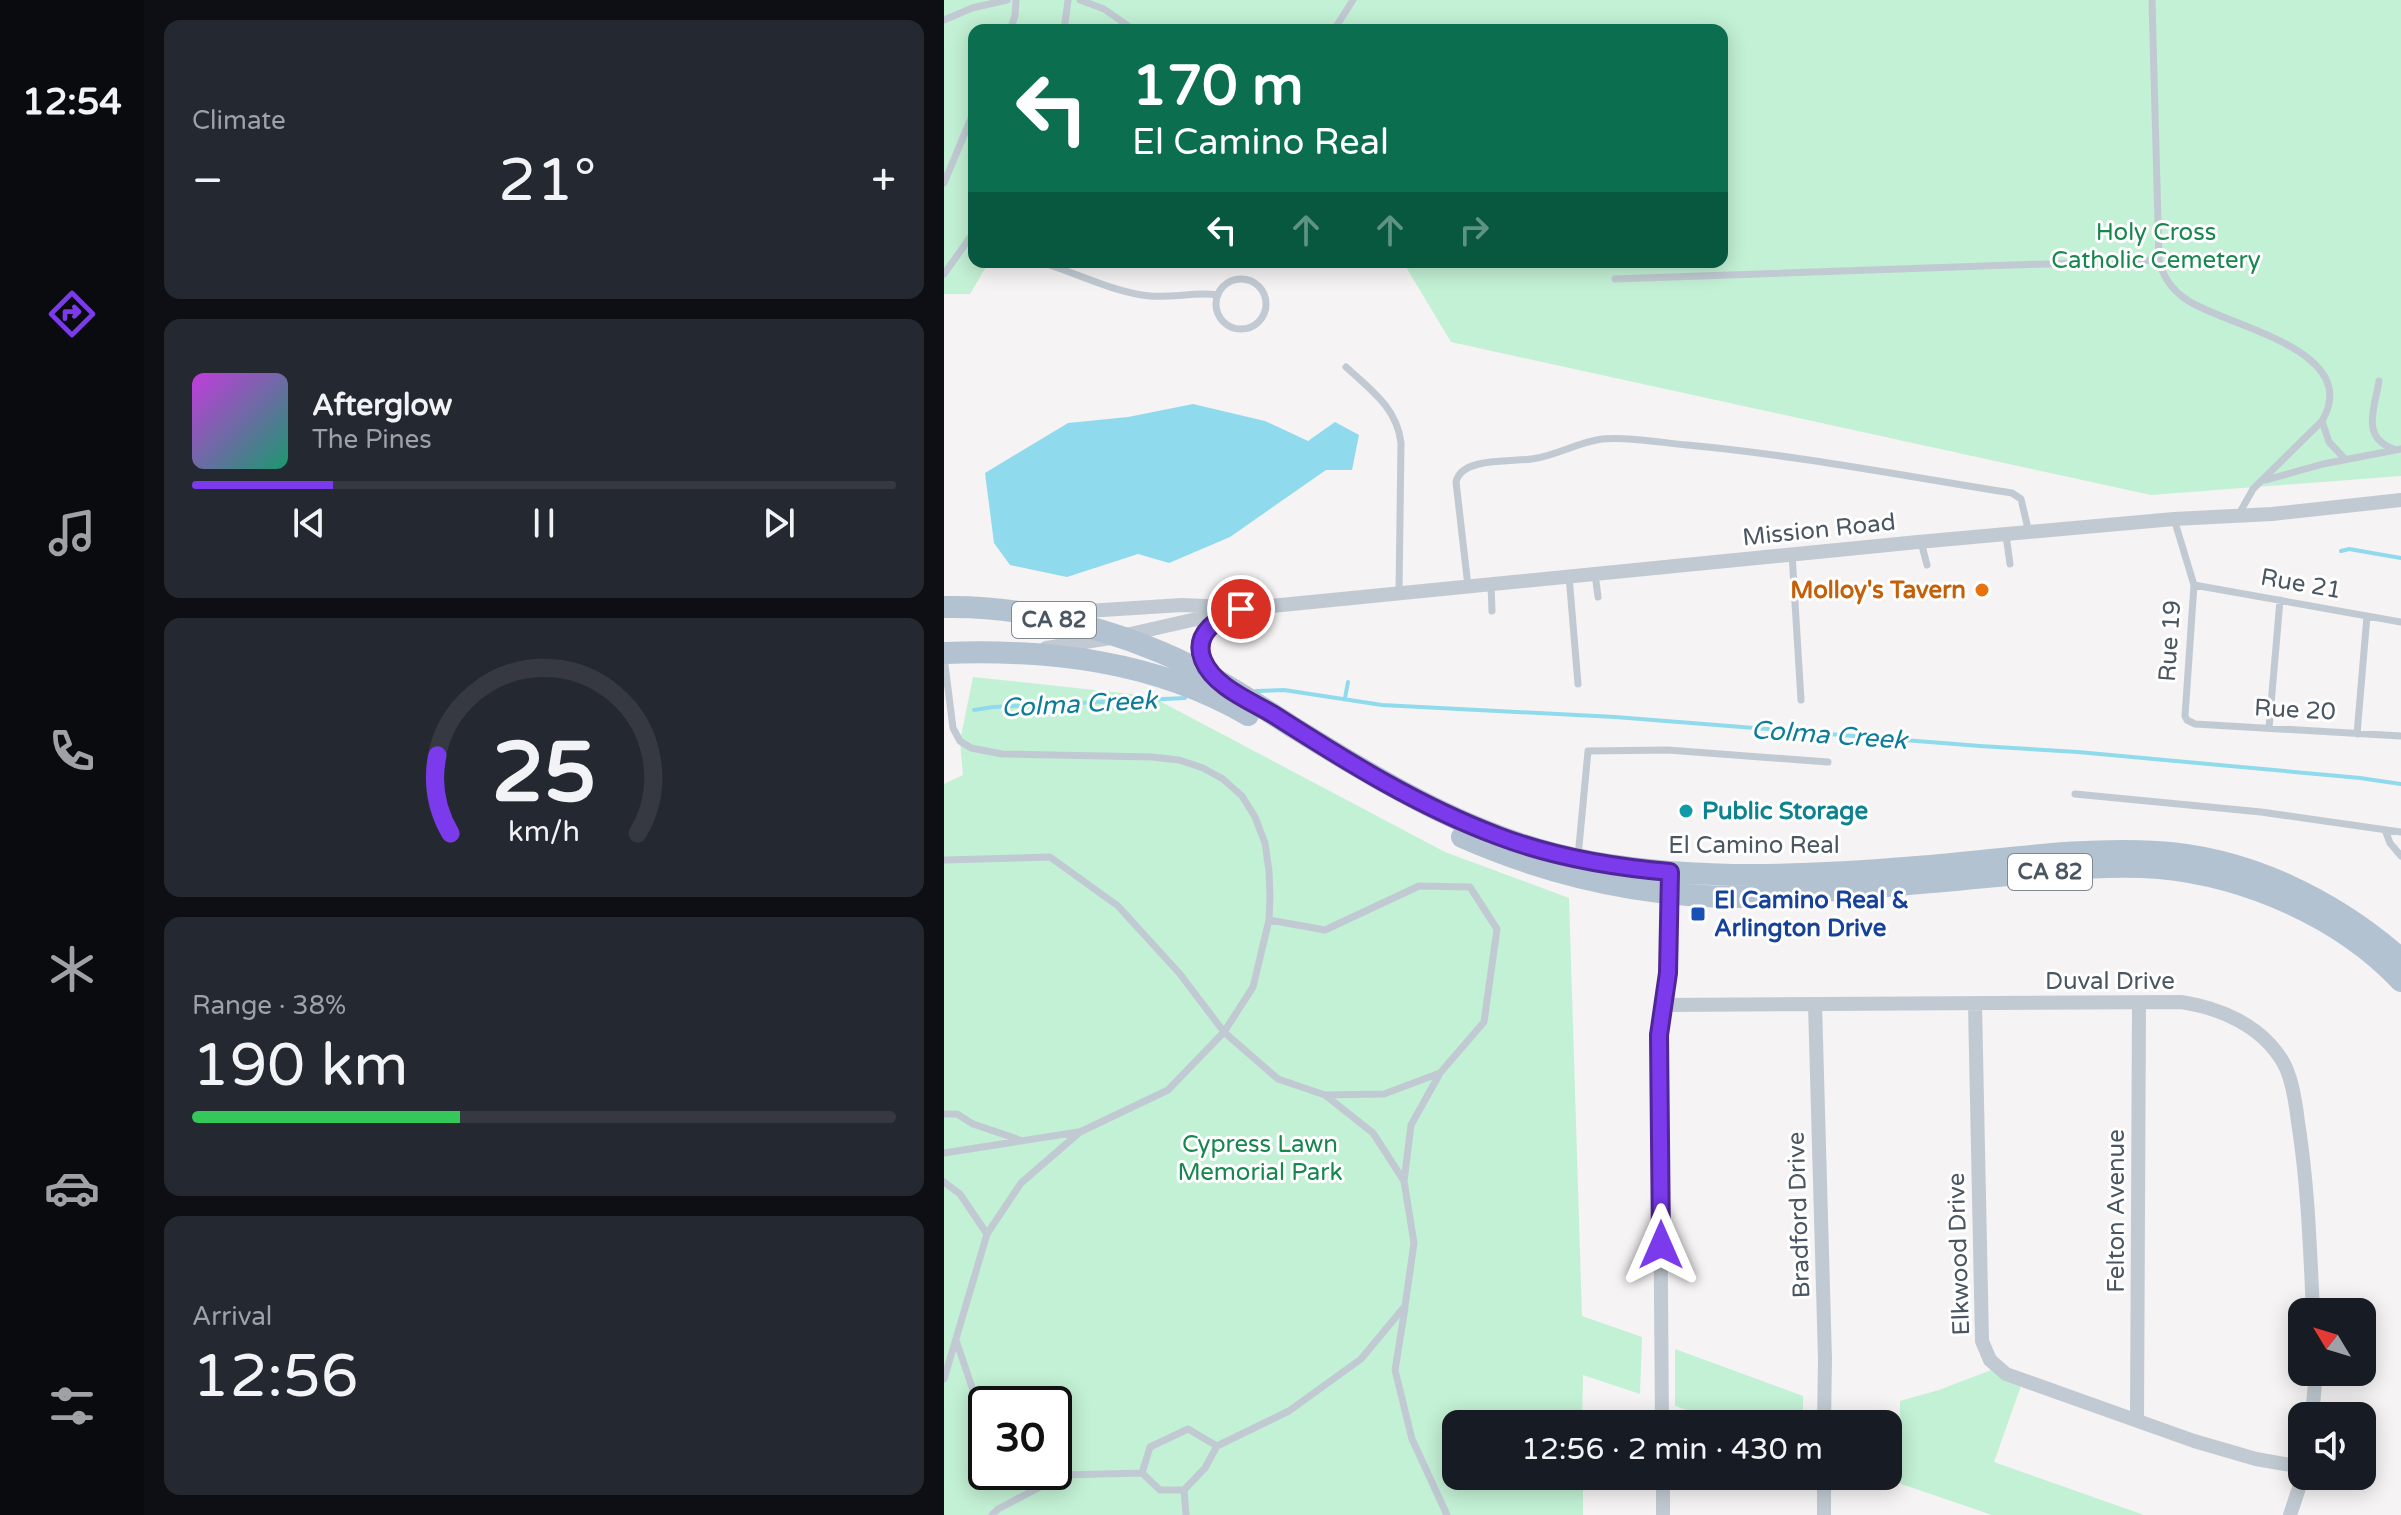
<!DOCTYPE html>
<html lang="en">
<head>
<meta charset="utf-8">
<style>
	:root { --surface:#171b24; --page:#242831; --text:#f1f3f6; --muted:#9ea1a6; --line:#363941; --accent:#7c3aed }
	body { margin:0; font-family:"Varela Round",sans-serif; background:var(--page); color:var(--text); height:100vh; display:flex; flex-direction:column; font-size:30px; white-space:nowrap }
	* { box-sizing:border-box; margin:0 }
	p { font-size:26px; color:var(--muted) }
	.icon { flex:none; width:44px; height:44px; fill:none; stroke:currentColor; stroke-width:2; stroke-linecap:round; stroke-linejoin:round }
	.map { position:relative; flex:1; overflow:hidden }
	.drawer { display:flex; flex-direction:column; gap:20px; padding:20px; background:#0d0f14; width:800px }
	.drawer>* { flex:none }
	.guide { position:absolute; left:24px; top:24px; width:760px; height:244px; border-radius:16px; box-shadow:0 4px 20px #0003; background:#0b6e4f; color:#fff; overflow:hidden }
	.needle { width:52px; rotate:308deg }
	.fabs { position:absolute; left:1344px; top:1298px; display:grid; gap:16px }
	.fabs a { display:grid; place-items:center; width:88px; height:88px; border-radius:16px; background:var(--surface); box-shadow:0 4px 20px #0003; font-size:40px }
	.speed { position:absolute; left:24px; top:1386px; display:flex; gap:16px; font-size:40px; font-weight:700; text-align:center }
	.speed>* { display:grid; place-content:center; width:104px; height:104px; border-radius:50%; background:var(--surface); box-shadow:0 4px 20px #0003; line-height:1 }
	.speed .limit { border:4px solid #111; border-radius:12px; background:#fff; color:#111 }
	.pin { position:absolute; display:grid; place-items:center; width:68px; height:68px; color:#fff; margin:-34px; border:4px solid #fff; border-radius:50%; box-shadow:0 2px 8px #0007 }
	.me { position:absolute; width:88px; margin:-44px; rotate:0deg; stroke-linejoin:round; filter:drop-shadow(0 0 6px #0008) }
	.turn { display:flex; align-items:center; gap:28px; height:168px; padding:0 32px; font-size:36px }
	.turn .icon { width:104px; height:104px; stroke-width:2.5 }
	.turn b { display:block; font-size:56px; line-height:68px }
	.lanes { display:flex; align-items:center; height:76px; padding:0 32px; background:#0003; justify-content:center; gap:40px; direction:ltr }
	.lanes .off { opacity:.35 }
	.big { font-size:60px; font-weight:600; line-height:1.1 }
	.drawer .tile { flex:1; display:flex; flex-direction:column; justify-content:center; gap:12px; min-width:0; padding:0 28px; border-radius:16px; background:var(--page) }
	.drawer .dial { align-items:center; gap:0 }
	.dial svg { height:208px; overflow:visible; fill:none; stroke:var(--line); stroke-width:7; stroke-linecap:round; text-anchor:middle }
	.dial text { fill:var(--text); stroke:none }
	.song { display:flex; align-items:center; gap:24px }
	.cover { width:96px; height:96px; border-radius:12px; background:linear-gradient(135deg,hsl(290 70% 55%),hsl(160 70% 35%)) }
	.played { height:8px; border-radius:4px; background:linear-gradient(90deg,var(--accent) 20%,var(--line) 20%) }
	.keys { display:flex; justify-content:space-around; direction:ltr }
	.heat { display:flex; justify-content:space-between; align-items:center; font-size:44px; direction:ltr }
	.charge { height:12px; border-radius:6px; background:linear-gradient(90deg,#34c759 38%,var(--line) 0) }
	.trip { position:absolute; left:498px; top:1410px; width:460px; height:80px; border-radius:16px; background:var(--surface); box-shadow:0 4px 20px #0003; font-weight:600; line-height:80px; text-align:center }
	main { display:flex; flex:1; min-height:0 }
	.dock { display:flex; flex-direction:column; width:144px; justify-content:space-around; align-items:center; background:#090b0e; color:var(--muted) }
	.dock .icon { width:56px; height:56px }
	.dock .current { color:var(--accent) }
	.dock b { font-size:36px; color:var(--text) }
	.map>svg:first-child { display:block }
	.green { fill:#c3f1d5; fill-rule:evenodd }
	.water { fill:#90daee }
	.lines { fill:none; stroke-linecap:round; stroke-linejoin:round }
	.stream { stroke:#90daee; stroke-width:4 }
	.lane { stroke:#c1cad2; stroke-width:7 }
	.street { stroke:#c1cad2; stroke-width:14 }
	.primary { stroke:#b3c2d1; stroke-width:22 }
	.route-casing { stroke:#51269a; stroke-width:20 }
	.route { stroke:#7c3aed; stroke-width:14 }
	.food-dot { fill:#e8710a; stroke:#fff; stroke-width:3 }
	.culture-dot { fill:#0f9aa8; stroke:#fff; stroke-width:3 }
	.transit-dot { fill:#1a4fb4; stroke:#fff; stroke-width:3 }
	.labels { text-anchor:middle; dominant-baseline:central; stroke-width:6; stroke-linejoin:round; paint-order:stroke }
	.shield { fill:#fff; stroke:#808990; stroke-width:2 }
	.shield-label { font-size:22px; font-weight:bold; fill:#4a5661 }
	.park-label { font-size:24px; fill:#17864f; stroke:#fff }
	.street-label { font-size:24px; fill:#4a5661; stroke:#fff }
	.food-label { font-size:24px; font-weight:bold; fill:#c56008; stroke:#fff; text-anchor:end }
	.culture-label { font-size:24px; font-weight:bold; fill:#0d838f; stroke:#fff; text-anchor:start }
	.transit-label { font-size:24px; font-weight:bold; fill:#164399; stroke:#fff; text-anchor:start }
	.water-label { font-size:26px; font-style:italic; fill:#0c7c9b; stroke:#fff }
</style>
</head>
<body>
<main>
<nav class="dock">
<b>12:54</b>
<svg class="icon current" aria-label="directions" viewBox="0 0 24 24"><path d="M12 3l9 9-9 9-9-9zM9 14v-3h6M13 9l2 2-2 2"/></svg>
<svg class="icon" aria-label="music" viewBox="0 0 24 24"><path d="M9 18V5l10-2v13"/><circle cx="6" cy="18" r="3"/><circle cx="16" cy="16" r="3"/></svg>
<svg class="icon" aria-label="phone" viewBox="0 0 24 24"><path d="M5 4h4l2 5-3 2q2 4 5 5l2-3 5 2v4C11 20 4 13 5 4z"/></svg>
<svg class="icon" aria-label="climate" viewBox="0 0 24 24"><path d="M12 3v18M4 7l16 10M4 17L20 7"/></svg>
<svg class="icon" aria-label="car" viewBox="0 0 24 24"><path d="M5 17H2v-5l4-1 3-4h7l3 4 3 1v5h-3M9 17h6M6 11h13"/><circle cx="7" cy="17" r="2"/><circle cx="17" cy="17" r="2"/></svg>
<svg class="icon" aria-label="filters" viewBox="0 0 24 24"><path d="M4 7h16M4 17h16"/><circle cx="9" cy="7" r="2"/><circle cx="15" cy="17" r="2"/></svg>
</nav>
<section class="drawer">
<div class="tile"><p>Climate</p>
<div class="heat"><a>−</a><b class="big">21°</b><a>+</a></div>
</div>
<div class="tile">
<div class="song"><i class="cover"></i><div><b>Afterglow</b><p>The Pines</p></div></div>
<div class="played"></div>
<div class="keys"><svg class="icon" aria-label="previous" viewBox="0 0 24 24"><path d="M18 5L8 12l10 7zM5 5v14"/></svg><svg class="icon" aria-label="pause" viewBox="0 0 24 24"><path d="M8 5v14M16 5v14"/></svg><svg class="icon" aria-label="next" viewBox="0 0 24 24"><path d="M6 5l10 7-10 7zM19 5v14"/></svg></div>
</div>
<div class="tile dial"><svg viewBox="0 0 100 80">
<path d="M14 69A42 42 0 1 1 86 69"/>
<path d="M14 69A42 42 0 0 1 9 39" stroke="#7c3aed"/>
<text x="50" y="56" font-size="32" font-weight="700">25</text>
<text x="50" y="72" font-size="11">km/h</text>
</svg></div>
<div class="tile"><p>Range · 38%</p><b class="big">190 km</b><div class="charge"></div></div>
<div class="tile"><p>Arrival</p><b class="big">12:56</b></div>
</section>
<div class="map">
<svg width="1457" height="1515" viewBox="0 0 1457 1515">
	<rect width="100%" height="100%" fill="#f5f3f3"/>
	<path class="green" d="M0,0H1457V476L1207,495L507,342L462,267L443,262H778V30H30V262H45L26,294H0Z
		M29,677L206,696L501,852L625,898L638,1316L698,1337L696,1394L639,1375L638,1424H512V1476H639V1515H0V784L19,775L16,741ZM42,1404H110V1472H42Z
		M731,1349L859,1396V1424H783L731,1406Z
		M1055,1367L1079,1380L1050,1462L1200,1515H1048L934,1476H944V1425L956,1429V1401L995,1390Z
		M881,1409L890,1415H914L940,1424H880Z"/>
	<path class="water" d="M249,404L321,421L364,441L391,422L415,435L408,470H382L286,537L225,563L194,554L123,577L66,565L50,543L41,473L124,423L184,417Z"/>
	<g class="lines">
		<path class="stream" d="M1397,551L1405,549L1457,558
			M312,691L340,690L438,705L671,717L1036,746L1134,752L1416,778L1457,784
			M401,698L404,682
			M30,710L49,707L241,698"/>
		<path class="lane" d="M136,0L160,9L190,30
			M1208,0L1215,260C1219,278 1228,290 1243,300C1281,326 1420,349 1378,421L1309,489L1295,514
			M0,20L28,8L63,0
			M66,30L71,16L72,0
			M120,30L124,0
			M390,30L409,0
			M0,183L30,111
			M96,262C130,272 162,289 198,295C224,300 249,291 274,295
			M0,274L30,232
			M671,279L1215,260
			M272 304a25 25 0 1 1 50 0a25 25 0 1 1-50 0Z
			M402,367C427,390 453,408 457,443L455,593
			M1435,381C1431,407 1416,438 1450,449
			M1378,421L1385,442L1401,459
			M1322,480L1379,464L1457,449
			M1230,519L1250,585L1241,716L1243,720L1251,724L1457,736
			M1062,535L1066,564
			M977,542L983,565
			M848,554L857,700
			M651,573L654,597
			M625,576L634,684
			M547,584L548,611
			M1250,585L1457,622
			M524,586L512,482C517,457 567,462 588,459C612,456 634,442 658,439C681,436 719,443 743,445C852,455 960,476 1068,493L1077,499L1085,533
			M0,657L9,728L16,741L27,748L58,754L208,757L235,760L259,768L279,779L298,796L311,817L321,843L325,871L326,897L325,920L309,987L280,1032L224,1090L136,1132L77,1183L43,1234L0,1379
			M1325,728L1336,600
			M1413,734L1423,616
			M1131,794L1317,812L1457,832
			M1441,830L1446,843L1457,856
			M634,857L644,751L724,750L884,762
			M0,860L106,857L174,906L236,974L280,1032L334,1079L381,1095L429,1133L460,1181L470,1243L461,1306L417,1359L345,1411L273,1446
			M325,920L381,930L475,886L526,887L553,929L540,1022L496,1073L440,1094L381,1095
			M0,1114H13L29,1124L76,1140
			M0,1153L134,1132
			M460,1181L467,1125L495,1075
			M0,1182L16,1194L43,1234
			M461,1308L451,1370L468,1439L503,1515
			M12,1340L34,1405L42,1415
			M110,1471L119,1475L198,1473
			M240,1490H216L198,1473L206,1447L244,1429L273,1446L261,1468L240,1490L242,1515
			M48,1515L54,1509L119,1475"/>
		<path class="street" d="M102,608L143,611L238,605L285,607
			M102,648L173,637L297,609L974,542L1230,519L1328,514L1457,500
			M270,676C248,649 255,633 282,615
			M871,1004L881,1359L880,1424
			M720,1005L1237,1002C1277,1008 1318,1026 1339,1062C1348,1077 1352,1105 1354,1122C1364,1185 1366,1248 1369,1312
			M1031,1005L1038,1341L1046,1360L1062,1374L1250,1441L1312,1459L1358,1467
			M1368,1416L1372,1372
			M1193,1419L1195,1003
			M718,1424L715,1035L724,973L725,885
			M719,1476V1515
			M880,1515V1476
			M1346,1515L1359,1476"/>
		<path class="primary" d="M0,607C81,605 174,630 247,666C282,683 314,705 347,726C441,784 537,843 648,862C756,881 865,876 973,867C1053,861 1133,847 1213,852C1303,857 1390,900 1457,959
			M0,653C106,649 211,661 304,715
			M518,837C609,877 704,898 804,897C876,891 949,886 1021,879C1085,874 1151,863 1215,868C1302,876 1397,917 1457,981"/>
	</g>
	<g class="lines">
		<defs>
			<path id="route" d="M297,609C275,617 248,633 259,660C270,687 307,701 330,715C402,761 474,806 554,836C609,857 667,867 726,872L724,973L715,1035L717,1245"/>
		</defs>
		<use href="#route" class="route-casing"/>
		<use href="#route" class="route"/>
	</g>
	<circle class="food-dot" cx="1038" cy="590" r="8"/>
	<circle class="culture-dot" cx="742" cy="811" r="8"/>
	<rect class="transit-dot" x="746" y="906" width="16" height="16" rx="4"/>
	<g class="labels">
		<g class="shield">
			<rect x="68" y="602" width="84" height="36" rx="6"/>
			<rect x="1064" y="854" width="84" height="36" rx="6"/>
		</g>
		<g class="shield-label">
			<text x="110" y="620">CA 82</text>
			<text x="1106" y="872">CA 82</text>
		</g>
		<g class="park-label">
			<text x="1212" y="232">Holy Cross<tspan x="1212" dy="28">Catholic Cemetery</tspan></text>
			<text x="316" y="1144">Cypress Lawn<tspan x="316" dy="28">Memorial Park</tspan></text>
		</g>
		<g class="street-label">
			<text transform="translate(875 530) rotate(-6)">Mission Road</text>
			<text transform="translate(1357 584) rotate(10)">Rue 21</text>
			<text transform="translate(1226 641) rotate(-86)">Rue 19</text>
			<text transform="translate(1351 710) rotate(3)">Rue 20</text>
			<text x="810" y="845">El Camino Real</text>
			<text x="1166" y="981">Duval Drive</text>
			<text transform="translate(1172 1211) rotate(-90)">Felton Avenue</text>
			<text transform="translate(855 1215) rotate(-92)">Bradford Drive</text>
			<text transform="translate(1015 1254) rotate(-92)">Elkwood Drive</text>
		</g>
		<g class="food-label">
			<text x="1022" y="590">Molloy's Tavern</text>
		</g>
		<g class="culture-label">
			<text x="758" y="811">Public Storage</text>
		</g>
		<g class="transit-label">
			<text x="770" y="900">El Camino Real &amp;<tspan x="770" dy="28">Arlington Drive</tspan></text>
		</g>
		<g class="water-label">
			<text transform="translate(135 704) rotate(-3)">Colma Creek</text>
			<text transform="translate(885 735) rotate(4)">Colma Creek</text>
		</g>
	</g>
</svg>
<div class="fabs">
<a><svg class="needle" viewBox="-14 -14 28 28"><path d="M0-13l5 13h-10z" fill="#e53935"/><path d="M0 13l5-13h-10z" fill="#9ea1a6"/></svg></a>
<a><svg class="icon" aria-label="sound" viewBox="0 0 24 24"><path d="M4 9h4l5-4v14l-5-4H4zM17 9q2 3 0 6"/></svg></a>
</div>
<div class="speed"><div class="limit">30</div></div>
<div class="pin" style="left:297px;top:609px;background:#d93025"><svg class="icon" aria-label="arrive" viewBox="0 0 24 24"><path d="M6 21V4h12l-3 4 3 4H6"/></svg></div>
<svg class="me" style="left:717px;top:1245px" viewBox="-20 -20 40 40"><path d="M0-17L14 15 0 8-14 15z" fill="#7c3aed" stroke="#fff" stroke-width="4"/></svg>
<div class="trip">12:56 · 2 min · 430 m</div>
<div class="guide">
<div class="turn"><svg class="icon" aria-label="left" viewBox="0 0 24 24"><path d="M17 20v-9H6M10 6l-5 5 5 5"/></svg><div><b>170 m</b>El Camino Real</div></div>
<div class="lanes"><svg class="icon" aria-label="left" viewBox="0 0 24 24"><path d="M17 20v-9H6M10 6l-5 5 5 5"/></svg><svg class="icon off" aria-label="ahead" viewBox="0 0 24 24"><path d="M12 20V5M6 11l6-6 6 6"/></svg><svg class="icon off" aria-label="ahead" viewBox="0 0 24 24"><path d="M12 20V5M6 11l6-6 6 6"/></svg><svg class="icon off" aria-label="right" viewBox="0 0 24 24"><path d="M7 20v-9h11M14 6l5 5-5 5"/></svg></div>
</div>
</div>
</main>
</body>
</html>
